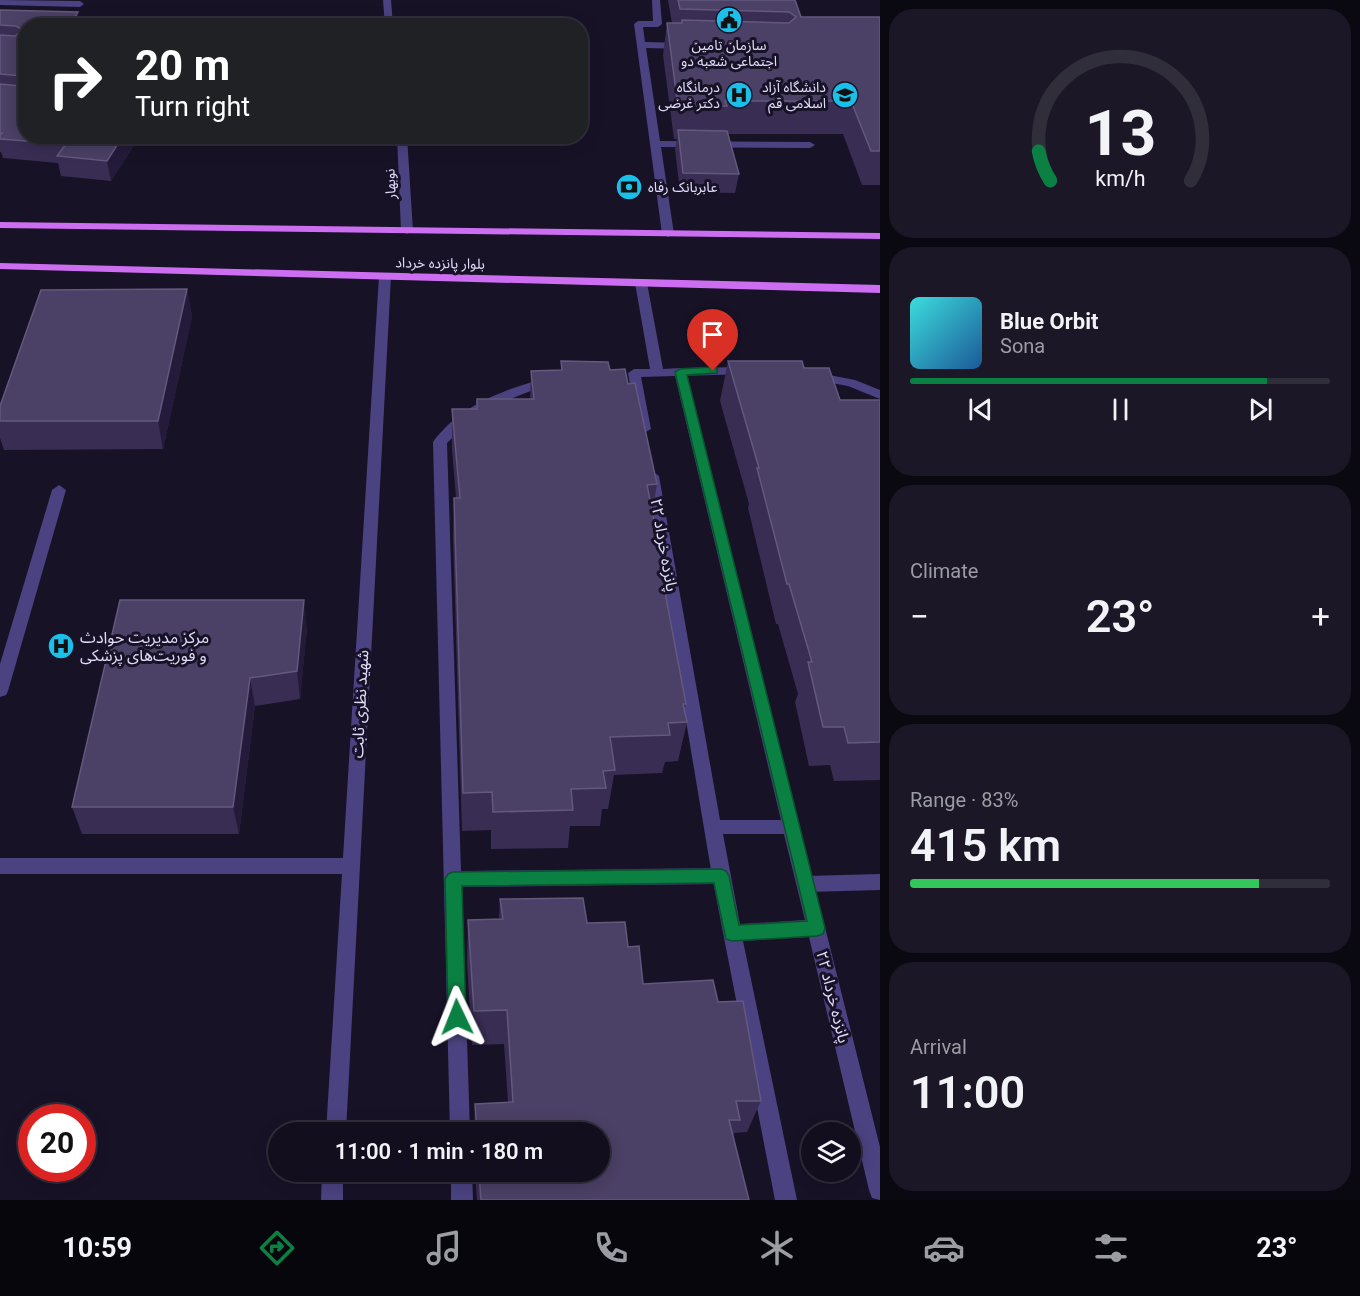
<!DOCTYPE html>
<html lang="en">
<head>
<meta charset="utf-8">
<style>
	:root { --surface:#120e1d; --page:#1b1726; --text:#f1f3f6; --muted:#9c9ca4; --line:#312e3b; --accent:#0b8043 }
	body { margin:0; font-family:Roboto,"Noto Sans Arabic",sans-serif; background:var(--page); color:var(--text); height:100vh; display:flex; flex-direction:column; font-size:22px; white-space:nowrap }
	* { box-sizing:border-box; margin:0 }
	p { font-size:20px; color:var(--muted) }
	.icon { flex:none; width:33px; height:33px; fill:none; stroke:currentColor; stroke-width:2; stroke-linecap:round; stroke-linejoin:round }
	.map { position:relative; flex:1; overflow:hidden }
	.sheet { display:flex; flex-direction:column; gap:9px; padding:9px; background:#0a0810; width:480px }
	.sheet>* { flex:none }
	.guide { position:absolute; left:18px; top:18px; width:570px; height:126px; border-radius:24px; box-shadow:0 3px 15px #0003,0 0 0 2px var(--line); background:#202124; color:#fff; overflow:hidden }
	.fabs { position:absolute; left:801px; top:1122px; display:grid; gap:12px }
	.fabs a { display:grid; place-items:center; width:60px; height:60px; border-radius:50%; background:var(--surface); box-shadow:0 3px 15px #0003,0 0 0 2px var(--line); font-size:30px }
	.speed { position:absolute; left:18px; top:1104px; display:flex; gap:12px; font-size:30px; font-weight:700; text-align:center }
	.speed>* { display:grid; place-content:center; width:78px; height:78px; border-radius:50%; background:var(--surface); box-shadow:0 3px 15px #0003,0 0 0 2px var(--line); line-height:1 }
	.speed .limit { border:9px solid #d22; background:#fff; color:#111 }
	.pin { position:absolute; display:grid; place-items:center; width:51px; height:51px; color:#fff; margin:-62px -26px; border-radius:50% 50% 50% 0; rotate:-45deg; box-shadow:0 0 6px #0007 }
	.pin .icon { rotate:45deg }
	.me { position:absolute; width:66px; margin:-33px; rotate:358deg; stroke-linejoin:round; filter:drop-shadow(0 0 4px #0008) }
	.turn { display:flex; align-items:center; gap:21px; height:126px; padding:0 18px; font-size:27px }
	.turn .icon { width:78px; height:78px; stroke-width:2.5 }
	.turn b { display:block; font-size:42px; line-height:51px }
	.big { font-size:45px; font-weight:600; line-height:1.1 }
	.sheet .tile { flex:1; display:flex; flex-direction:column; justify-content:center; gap:9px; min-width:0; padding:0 21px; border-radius:24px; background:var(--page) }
	.sheet .dial { align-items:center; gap:0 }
	.dial svg { height:156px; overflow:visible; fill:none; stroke:var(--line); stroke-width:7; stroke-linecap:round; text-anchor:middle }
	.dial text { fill:var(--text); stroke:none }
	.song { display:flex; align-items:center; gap:18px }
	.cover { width:72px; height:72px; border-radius:9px; background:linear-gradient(135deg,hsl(180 70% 55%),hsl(210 70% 35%)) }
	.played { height:6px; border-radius:3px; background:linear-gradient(90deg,var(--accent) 85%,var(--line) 85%) }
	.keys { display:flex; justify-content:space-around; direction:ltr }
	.heat { display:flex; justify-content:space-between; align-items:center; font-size:33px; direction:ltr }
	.charge { height:9px; border-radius:4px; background:linear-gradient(90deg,#34c759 83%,var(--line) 0) }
	.trip { position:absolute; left:268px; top:1122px; width:342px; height:60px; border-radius:30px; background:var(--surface); box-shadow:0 3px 15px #0003,0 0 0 2px var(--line); font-weight:600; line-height:60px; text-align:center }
	.tabs { display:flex; height:96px; justify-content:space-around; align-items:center; background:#07060c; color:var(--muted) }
	.tabs .icon { width:42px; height:42px }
	.tabs .on { color:var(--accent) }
	.tabs b { font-size:27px; color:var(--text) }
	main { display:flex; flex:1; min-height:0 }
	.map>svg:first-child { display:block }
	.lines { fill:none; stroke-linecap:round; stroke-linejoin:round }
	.service { fill:#4b4281; fill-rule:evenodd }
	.minor { fill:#4b4281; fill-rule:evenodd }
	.tertiary { fill:#4b4281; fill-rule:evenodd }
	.primary { fill:#cd6df1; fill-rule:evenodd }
	.wall { fill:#392d53 }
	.shaded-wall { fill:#241a3a }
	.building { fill:#4b4065; stroke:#63587d; stroke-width:1.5 }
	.route { fill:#0b8043; stroke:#07532c; stroke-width:1.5 }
	.labels { text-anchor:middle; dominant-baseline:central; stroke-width:6; stroke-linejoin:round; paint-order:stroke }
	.far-poi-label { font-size:14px; fill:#e2dcfc; stroke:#181227; text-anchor:end }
	.far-street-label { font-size:14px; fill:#e2dcfc; stroke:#181227 }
	.street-label { font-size:16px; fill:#e2dcfc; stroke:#181227 }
	.poi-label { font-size:16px; fill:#e2dcfc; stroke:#181227; text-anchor:start }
</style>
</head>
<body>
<main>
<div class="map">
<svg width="880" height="1200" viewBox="0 0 880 1200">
	<rect width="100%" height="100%" fill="#181227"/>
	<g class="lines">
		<path class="service" d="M0,0L80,1L84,4L80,7L0,5Z
			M652,0H660L662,24L658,27H643L645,42L684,43L689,46L684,49L646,48L660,141L810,142L815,145L810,148L661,147L674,234L668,237L662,234L634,24L638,21H653Z
			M745,367L749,368L751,371L749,374L680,376L674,372L680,368Z
			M814,372L855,380L880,390V399L848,386L810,379L808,376Z
			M548,378L554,382L552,385C511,395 477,413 447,443L461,871L721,868L727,870L730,876L727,882L721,884L462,887L470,1132H450L433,442C459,406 506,388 548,378Z
			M59,485L66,490L8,691L6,695L0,697V664L52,490Z
			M0,858H350L356,861L359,866L356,871L350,874H0Z
			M880,874V890L806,892L800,890L797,884L800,878L806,876Z
			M451,1172H472L473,1200H451Z"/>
		<path class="minor" d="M385,273L391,276L346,1132H326L379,276Z
			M641,280L647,283L663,369L680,368L686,372L880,1147V1200L872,1198L869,1190L809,937L743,941L797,1200H775L712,876L645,476L647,473L652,471L659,476L720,820H781L675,376L641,377L651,429L644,433L637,429L628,373L634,369H650L635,283ZM723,834H784L805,920L740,924Z
			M322,1172H343V1200H321Z"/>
		<path class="tertiary" d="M383,0H391L393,26H385Z
			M397,136H407L413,231L407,234L401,231Z"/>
		<path class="primary" d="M0,222L880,233V239L0,228Z
			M0,263L880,285V293L0,269Z"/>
	</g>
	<path class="wall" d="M668,0H795L801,17H880V185H862L843,134H728L739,174L735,193L680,192L675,149L677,139H674L663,55L667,23H672Z
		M0,10L26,26L140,136L111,181L61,176L58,163L3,158L1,152H0Z
		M187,289L192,317L163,449L4,450L0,438V406Z
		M561,361L610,370L628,384L657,484L652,514L667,587L665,594L686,704L684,709L687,722L678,761L665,762L662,773L614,775L608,809H602L600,826H570L568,848L491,849V830L462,831L453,538L454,498H456L452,449V409H476L477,399H530L531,371L561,370Z
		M728,361L804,368L840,400H880V780L834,781L830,765L809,766L795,702L798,694L778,624H776L748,508L749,504L720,401Z
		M307,628L300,699L255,706L239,834H82L72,807Z
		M500,899L587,923L628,947L643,984L718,1002L761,1101L747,1132L734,1133L733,1136L749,1200H477L475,1172H600V1132H474L475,1104L508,1102L504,1044L472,1045L467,962L468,920L499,919Z"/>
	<path class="shaded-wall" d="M78,12L81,26L73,21Z
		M123,136H140L111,181L107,161Z
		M187,289L192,317L163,449L158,421Z
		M304,600L307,628L300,699L297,671Z
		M250,678L255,706L239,834L233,807Z"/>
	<path class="building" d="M678,0H795L801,17H880V151H871L851,101H725L727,106H678L667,23H682V20L789,23L796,17L789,12L680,9Z
		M0,10L78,12L73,21L220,26H26V136H123L107,161L57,156L66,144L0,139V135L2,133H0V84L21,86L24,84L23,76L0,74V35L15,36L23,30L16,26L0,25Z
		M678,130L727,131L739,174L683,173Z
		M187,289L158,421H0V406L41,290Z
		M561,361L608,362L610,370L625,369L628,384L635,383L657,484L647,485L667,587H664L686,704H683L687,722L668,723L670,735L610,737L615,770L603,771L606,788L571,789L573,810L493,812L492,792L463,793L454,498H460L452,409H477V399H534L531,371L562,370Z
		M728,361H802L804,368H829L840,400H880V742L848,743L844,727H823L808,662H812L789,584H787L757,468H759Z
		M120,600H304L297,671L250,678L233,807H72Z
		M583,898L587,923L625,922L628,947L639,946L643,984L713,980L718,1002L743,1001L761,1101H736L740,1120H729L749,1200H481L479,1172H600V1132H477L475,1104L513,1102L507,1010L474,1011L468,920L503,919L500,899Z"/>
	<path class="route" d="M713,367L717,368V373L687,375L825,928L823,934L817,936L732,941L726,939L714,883L462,886L466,1017L463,1023L457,1026L451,1023L448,1017L445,879L448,874L453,872L721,869L726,871L729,876L739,925L807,921L675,372L680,369Z"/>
	<defs>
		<symbol id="civic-disc" viewBox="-11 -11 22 22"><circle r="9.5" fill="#1ac0e9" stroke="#181227"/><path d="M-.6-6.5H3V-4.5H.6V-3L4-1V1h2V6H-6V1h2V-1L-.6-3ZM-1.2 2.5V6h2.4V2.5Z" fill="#111"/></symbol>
		<symbol id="hospital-disc" viewBox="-11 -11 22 22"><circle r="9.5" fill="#1ac0e9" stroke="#181227"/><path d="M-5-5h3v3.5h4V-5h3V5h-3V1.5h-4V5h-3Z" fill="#111"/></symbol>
		<symbol id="university-disc" viewBox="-11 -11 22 22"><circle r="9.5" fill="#1ac0e9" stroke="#181227"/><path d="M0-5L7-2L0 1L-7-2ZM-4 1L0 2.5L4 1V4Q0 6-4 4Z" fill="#111"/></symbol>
		<symbol id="bank-disc" viewBox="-11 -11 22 22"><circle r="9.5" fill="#1ac0e9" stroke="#181227"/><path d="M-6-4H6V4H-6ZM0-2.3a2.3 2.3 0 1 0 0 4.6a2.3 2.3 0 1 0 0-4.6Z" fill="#111"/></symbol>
	</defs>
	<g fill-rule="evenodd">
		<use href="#civic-disc" x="714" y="5" width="30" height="30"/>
		<use href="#hospital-disc" x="724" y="80" width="30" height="30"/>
		<use href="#university-disc" x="830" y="80" width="30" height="30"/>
		<use href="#bank-disc" x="614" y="172" width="30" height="30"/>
		<use href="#hospital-disc" x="46" y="631" width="30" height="30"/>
	</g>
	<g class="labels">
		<g class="far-poi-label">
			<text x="729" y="45" text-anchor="middle">سازمان تامین<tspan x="729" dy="16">اجتماعی شعبه دو</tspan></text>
			<text x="720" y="87">درمانگاه<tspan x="720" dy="16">دکتر غرضی</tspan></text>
			<text x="826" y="87">دانشگاه آزاد<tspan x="826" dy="16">اسلامی قم</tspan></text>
			<text x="648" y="187" text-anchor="start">عابربانک رفاه</text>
		</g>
		<g class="far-street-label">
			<text transform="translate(390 184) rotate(-93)">نوبهار</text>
			<text transform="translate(440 263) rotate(1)">بلوار پانزده خرداد</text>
		</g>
		<g class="street-label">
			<text transform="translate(664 545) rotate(80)">پانزده خرداد ۲۲</text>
			<text transform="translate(360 704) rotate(-87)">شهید نظری ثابت</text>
			<text transform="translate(833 997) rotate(76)">پانزده خرداد ۲۲</text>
		</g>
		<g class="poi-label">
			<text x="80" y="637">مرکز مدیریت حوادث<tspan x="80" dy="18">و فوریت‌های پزشکی</tspan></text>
		</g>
	</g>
</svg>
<div class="fabs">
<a><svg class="icon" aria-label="layers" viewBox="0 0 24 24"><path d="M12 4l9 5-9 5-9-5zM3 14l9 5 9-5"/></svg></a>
</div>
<div class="speed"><div class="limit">20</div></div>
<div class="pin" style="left:713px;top:371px;background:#d93025"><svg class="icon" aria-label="arrive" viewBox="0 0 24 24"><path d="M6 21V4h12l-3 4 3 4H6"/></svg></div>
<svg class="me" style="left:457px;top:1017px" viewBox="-20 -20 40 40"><path d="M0-17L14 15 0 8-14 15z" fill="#0b8043" stroke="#fff" stroke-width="4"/></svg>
<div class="trip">11:00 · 1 min · 180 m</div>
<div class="guide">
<div class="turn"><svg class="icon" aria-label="right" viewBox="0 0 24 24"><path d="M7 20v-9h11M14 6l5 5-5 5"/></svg><div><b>20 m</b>Turn right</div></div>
</div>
</div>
<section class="sheet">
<div class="tile dial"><svg viewBox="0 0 100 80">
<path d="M14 69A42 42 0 1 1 86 69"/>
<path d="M14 69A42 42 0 0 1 8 54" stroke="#0b8043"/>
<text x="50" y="56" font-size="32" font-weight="700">13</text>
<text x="50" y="72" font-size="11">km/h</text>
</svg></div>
<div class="tile">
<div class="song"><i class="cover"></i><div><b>Blue Orbit</b><p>Sona</p></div></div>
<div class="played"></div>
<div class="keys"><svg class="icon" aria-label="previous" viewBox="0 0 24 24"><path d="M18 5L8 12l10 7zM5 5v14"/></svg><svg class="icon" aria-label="pause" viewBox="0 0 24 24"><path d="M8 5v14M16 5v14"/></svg><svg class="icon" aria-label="next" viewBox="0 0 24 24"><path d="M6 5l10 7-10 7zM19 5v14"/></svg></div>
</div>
<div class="tile"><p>Climate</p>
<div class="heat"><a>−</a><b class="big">23°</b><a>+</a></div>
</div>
<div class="tile"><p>Range · 83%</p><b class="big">415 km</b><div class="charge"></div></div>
<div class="tile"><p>Arrival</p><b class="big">11:00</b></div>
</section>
</main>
<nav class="tabs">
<b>10:59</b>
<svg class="icon on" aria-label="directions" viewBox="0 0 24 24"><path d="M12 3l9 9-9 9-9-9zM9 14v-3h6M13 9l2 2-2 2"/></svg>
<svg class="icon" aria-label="music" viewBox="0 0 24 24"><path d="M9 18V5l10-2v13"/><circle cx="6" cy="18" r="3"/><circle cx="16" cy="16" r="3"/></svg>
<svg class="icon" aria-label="phone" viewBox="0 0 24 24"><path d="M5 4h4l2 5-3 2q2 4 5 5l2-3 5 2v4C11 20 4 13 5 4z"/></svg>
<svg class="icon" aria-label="climate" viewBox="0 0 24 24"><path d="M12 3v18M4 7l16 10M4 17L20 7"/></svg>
<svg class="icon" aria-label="car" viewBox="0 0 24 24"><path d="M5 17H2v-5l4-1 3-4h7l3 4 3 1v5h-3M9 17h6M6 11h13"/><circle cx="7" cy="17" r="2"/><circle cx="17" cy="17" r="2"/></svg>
<svg class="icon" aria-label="filters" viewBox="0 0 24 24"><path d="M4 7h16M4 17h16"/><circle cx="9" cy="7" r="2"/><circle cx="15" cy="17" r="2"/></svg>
<b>23°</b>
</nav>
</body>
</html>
